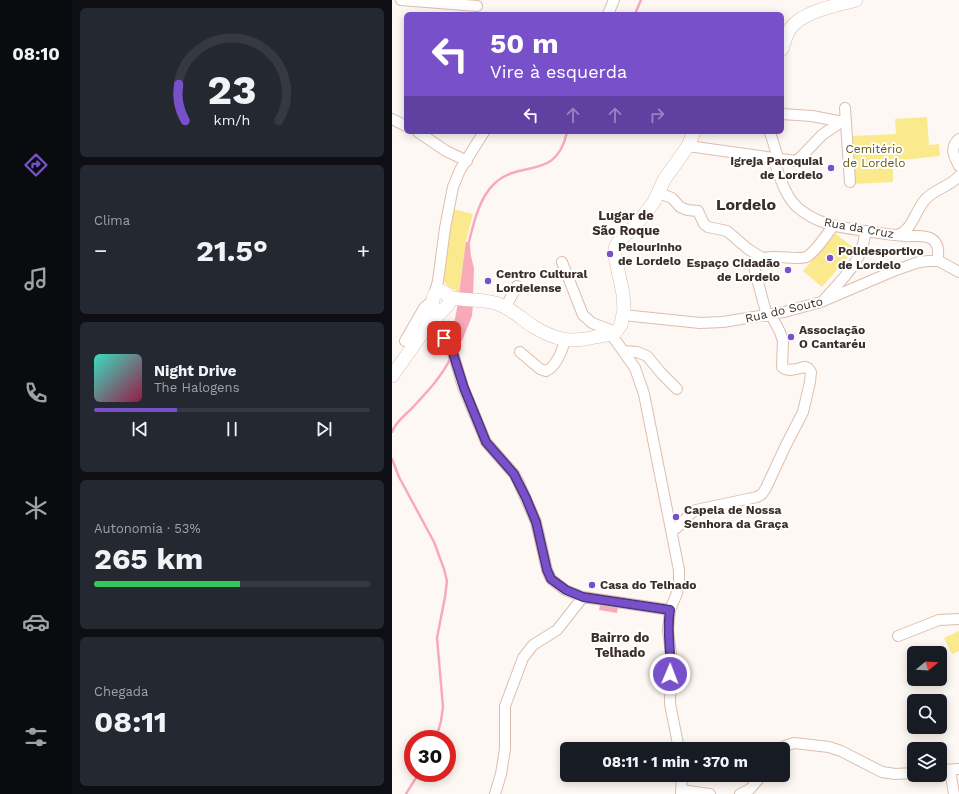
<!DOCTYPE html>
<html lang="pt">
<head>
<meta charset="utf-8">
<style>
	:root { --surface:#171b24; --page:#242831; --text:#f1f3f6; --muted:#9ea1a6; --line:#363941; --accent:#7851ca }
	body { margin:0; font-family:"Work Sans",sans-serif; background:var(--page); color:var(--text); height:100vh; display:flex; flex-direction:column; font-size:15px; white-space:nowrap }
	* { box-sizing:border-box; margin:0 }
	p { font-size:13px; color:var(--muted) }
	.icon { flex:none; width:22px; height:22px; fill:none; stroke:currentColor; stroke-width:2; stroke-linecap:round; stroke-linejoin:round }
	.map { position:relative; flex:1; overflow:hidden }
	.drawer { display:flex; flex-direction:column; gap:8px; padding:8px; background:#0d0f14; width:320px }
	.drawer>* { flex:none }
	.top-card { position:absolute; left:12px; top:12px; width:380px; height:122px; border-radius:6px; box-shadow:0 2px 10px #0003; background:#7851ca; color:#fff; overflow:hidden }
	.needle { width:26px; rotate:72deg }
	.tools { position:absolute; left:515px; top:646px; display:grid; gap:8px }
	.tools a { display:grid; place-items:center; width:40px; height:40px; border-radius:6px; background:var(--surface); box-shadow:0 2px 10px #0003; font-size:20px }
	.speed { position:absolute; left:12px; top:730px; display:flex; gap:8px; font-size:20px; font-weight:700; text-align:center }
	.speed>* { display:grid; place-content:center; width:52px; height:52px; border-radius:50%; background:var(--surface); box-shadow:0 2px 10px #0003; line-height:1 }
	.speed .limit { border:6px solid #d22; background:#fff; color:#111 }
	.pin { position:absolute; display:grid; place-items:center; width:34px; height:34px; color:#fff; margin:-17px; border-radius:8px; box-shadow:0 2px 6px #0006 }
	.me { position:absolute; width:44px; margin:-22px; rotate:1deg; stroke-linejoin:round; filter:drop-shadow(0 0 3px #0008) }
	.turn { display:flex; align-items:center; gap:14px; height:84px; padding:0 20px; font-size:18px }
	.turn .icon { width:52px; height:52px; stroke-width:2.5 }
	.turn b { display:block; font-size:28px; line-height:34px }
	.lanes { display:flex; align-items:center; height:38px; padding:0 20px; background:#0003; justify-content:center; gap:20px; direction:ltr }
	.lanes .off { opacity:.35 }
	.big { font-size:30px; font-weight:700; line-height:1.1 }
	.drawer .card { flex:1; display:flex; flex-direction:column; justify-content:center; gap:6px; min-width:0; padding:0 14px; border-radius:6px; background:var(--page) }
	.drawer .dial { align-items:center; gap:0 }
	.dial svg { height:104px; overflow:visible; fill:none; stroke:var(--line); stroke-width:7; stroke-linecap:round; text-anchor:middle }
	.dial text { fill:var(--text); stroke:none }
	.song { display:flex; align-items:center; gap:12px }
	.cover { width:48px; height:48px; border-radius:6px; background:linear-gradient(135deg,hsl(170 70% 55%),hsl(340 70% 35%)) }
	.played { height:4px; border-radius:2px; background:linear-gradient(90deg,var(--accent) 30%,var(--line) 30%) }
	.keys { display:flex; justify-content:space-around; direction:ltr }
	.heat { display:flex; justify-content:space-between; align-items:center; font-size:22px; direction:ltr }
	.charge { height:6px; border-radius:3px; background:linear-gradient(90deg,#34c759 53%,var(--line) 0) }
	.trip { position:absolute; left:168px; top:742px; width:230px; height:40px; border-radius:6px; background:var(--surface); box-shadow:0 2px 10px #0003; font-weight:700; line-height:40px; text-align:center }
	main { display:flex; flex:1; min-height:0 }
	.dock { display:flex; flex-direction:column; width:72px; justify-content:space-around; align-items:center; background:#090b0e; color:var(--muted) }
	.dock .icon { width:28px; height:28px }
	.dock .current { color:var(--accent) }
	.dock b { font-size:18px; color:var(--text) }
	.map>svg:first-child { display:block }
	.green { fill:#faea8d }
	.water { fill:#f8aabb }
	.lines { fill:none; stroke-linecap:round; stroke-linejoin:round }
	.stream { stroke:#f8aabb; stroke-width:2.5 }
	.minor-casing { stroke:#ddbeac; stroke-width:12 }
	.major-casing { stroke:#ddbeac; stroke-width:14 }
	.minor { stroke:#fff; stroke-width:10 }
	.major { stroke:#fff; stroke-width:13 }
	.route-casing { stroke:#4e3583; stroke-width:10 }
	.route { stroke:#7851ca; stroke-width:7 }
	.poi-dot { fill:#7851ca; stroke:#fff; stroke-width:1.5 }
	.labels { text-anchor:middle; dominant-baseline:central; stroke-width:4; stroke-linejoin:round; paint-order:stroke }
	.park-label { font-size:12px; fill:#63580e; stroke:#fff }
	.poi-label { font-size:12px; font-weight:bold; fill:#3b2f28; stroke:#fff; text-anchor:start }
	.street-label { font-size:12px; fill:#3b2f28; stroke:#fff }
	.neighbourhood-label { font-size:13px; font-weight:bold; fill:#3b2f28; stroke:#fff }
	.district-label { font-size:16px; font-weight:bold; fill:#3b2f28; stroke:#fff }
</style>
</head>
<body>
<main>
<nav class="dock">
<b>08:10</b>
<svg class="icon current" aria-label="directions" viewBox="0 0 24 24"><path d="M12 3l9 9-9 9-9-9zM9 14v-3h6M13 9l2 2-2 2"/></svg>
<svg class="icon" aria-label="music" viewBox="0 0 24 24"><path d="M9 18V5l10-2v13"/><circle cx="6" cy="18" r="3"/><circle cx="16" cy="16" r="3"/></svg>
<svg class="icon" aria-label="phone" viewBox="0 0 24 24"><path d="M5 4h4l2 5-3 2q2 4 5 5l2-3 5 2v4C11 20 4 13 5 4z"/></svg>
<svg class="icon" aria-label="climate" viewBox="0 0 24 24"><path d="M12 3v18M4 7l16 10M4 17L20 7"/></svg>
<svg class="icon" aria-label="car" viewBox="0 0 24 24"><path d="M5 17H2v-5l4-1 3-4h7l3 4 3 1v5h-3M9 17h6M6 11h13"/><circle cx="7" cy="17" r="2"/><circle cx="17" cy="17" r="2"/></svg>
<svg class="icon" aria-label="filters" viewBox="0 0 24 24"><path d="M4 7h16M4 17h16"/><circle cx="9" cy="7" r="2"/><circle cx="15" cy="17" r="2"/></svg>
</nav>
<section class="drawer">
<div class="card dial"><svg viewBox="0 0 100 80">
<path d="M14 69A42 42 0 1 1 86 69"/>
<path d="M14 69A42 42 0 0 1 9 41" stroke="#7851ca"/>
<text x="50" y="56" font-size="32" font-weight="700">23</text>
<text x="50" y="72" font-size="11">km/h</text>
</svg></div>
<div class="card"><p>Clima</p>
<div class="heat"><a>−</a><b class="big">21.5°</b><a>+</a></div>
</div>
<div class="card">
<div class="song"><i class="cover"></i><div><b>Night Drive</b><p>The Halogens</p></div></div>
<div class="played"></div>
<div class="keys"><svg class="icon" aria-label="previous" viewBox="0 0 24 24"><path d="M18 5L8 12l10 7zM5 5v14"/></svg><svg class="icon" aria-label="pause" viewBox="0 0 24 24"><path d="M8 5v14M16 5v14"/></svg><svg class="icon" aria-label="next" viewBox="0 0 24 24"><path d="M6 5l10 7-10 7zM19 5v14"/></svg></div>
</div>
<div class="card"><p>Autonomia · 53%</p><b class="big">265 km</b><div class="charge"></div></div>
<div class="card"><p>Chegada</p><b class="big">08:11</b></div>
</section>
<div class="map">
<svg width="567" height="794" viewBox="0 0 567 794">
	<rect width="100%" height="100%" fill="#fef8f4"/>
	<path class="green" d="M535,117L537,145L547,144L548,156L501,161V182L461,184L459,136L504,134L503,119Z
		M61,209L81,214L74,241L67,294L65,293L64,290C58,289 54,285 51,280Z
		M443,233L463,249L430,287L411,271Z
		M567,631V651L560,654L552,638Z"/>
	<path class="water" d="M74,241L78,245L79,256L82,268L81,296L67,294Z
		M66,303L81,304L80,316L70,341L59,339Z
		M208,605L226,607L225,613L207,610Z"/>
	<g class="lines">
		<path class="stream" d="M243,14L249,0
			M76,246C81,225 87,198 102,184C129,158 164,182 175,132
			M62,348L65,338
			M0,432C3,422 15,414 22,406C35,392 51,375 59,357
			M0,459L7,477L42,542L52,569L55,581L53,597L45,638L51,707L49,721L44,739
			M14,794L27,773"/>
		<defs>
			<path id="minor" d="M9,0L85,6
				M216,14L222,0
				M453,108L458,182
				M390,114L420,116L451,122
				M0,119L14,126
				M26,132L54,151L75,161
				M378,132L386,158
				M567,139C557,148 562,156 567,166
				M296,146L403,161L408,158L430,135L449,122
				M381,158C387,173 392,195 405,207C426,225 447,227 473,231C486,233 499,235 513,236C522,237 531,234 540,239C547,244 547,253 545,261
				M267,193L280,198L288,207L295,210L306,211L312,224L316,227L335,231L356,249L372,259
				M506,235C520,230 523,212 532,201C541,189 558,187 567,176
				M170,262L191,315L200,323L224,332
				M42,295L46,281L53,228L61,187L68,170L92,132
				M431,301C450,279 472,261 473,231
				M113,308L125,286
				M231,315L308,323L331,322L392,312L429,302L504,270L527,262L537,261H547L567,272
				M375,316L363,271C360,247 403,262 414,257C423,253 435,234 441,226
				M34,328L50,336L56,342L61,353L71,387L94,442L122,474L126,481L144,522L155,570L159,579L173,590L191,597L278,610
				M219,334L243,368L252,394L287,570V584L285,593L278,610L276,630L279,654L278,704L287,749
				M13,341L32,308L41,300
				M231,351L245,352L255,356L270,374L285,389
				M128,352L148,369L154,371C165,366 170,351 173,340
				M280,531C291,525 294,515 304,510L365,497L370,494L374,488L393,447L411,412L418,382L419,372L416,368L413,367C406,368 396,373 390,367L391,341L388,332L379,315
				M506,636L547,620L567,619
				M387,749L393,746L402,743L437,747L449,751L490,772L503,774L522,773
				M548,770L567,769
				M558,770L562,794
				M289,790L318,794
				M103,794L109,774L113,749V706L131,658L141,645L165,630L191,597
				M289,794L290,775
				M348,794L358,789L370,775"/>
			<path id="major" d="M390,49C392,43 394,35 398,29C410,11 444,6 464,0
				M57,297C74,302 93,298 109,305C121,310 131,320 142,327C164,340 178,343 203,337C210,336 217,335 224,332L229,325L232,309L231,294L223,256V248L227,241L244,225L262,202L272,180L296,146L302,132
				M0,376L34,328L56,305L58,300L54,293L49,291L42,295L41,300V313L34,328"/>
		</defs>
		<use href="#minor" class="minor-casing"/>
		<use href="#major" class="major-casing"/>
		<use href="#minor" class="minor"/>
		<use href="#major" class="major"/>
	</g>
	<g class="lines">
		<defs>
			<path id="route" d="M52,338L59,347L72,388L94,442L122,474L134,498L144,522L155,570L159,579L174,590L191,597L278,610C274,633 280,651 278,674"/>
		</defs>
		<use href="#route" class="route-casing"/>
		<use href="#route" class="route"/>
	</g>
	<g class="poi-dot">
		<circle cx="439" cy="168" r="4"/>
		<circle cx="218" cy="254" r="4"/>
		<circle cx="438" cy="258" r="4"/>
		<circle cx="396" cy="270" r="4"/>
		<circle cx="96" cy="281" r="4"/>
		<circle cx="399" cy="337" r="4"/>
		<circle cx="284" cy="517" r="4"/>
		<circle cx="200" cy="585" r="4"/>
	</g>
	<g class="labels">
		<g class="park-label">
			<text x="482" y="149">Cemitério<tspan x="482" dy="14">de Lordelo</tspan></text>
		</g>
		<g class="poi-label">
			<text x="431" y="161" text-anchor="end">Igreja Paroquial<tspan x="431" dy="14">de Lordelo</tspan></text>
			<text x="226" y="247">Pelourinho<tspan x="226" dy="14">de Lordelo</tspan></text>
			<text x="446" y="251">Polidesportivo<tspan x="446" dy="14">de Lordelo</tspan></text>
			<text x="388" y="263" text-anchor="end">Espaço Cidadão<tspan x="388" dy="14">de Lordelo</tspan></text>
			<text x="104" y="274">Centro Cultural<tspan x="104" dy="14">Lordelense</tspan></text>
			<text x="407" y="330">Associação<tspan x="407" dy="14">O Cantaréu</tspan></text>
			<text x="292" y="510">Capela de Nossa<tspan x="292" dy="14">Senhora da Graça</tspan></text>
			<text x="208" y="585">Casa do Telhado</text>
		</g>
		<g class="street-label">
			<text transform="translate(467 228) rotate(10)">Rua da Cruz</text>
			<text transform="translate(392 310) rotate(-13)">Rua do Souto</text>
		</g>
		<g class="neighbourhood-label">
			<text x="234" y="215">Lugar de<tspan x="234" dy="15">São Roque</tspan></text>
			<text x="228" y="637">Bairro do<tspan x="228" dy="15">Telhado</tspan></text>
		</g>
		<g class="district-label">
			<text x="354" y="204">Lordelo</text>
		</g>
	</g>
</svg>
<div class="tools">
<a><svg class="needle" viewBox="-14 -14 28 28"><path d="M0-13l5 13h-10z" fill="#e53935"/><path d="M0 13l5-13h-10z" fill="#9ea1a6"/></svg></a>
<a><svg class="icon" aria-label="search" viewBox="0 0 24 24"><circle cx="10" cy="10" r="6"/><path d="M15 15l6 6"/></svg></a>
<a><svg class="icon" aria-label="layers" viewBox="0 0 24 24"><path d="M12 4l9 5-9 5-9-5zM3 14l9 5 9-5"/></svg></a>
</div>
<div class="speed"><div class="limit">30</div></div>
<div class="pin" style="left:52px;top:338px;background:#d93025"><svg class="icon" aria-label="arrive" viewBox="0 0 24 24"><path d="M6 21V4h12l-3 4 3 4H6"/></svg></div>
<svg class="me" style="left:278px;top:674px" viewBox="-20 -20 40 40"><circle r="17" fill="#7851ca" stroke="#fff" stroke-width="3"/><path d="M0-11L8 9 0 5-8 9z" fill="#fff"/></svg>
<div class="trip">08:11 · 1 min · 370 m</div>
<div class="top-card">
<div class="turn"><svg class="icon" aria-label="left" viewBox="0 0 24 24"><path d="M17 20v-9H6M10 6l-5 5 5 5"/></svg><div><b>50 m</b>Vire à esquerda</div></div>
<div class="lanes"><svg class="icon" aria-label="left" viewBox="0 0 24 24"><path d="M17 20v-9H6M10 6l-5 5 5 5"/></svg><svg class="icon off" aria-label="ahead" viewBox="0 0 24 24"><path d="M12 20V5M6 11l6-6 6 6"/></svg><svg class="icon off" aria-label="ahead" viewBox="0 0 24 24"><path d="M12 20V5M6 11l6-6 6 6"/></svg><svg class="icon off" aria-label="right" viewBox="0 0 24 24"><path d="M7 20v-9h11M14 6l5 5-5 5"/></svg></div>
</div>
</div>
</main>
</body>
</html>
